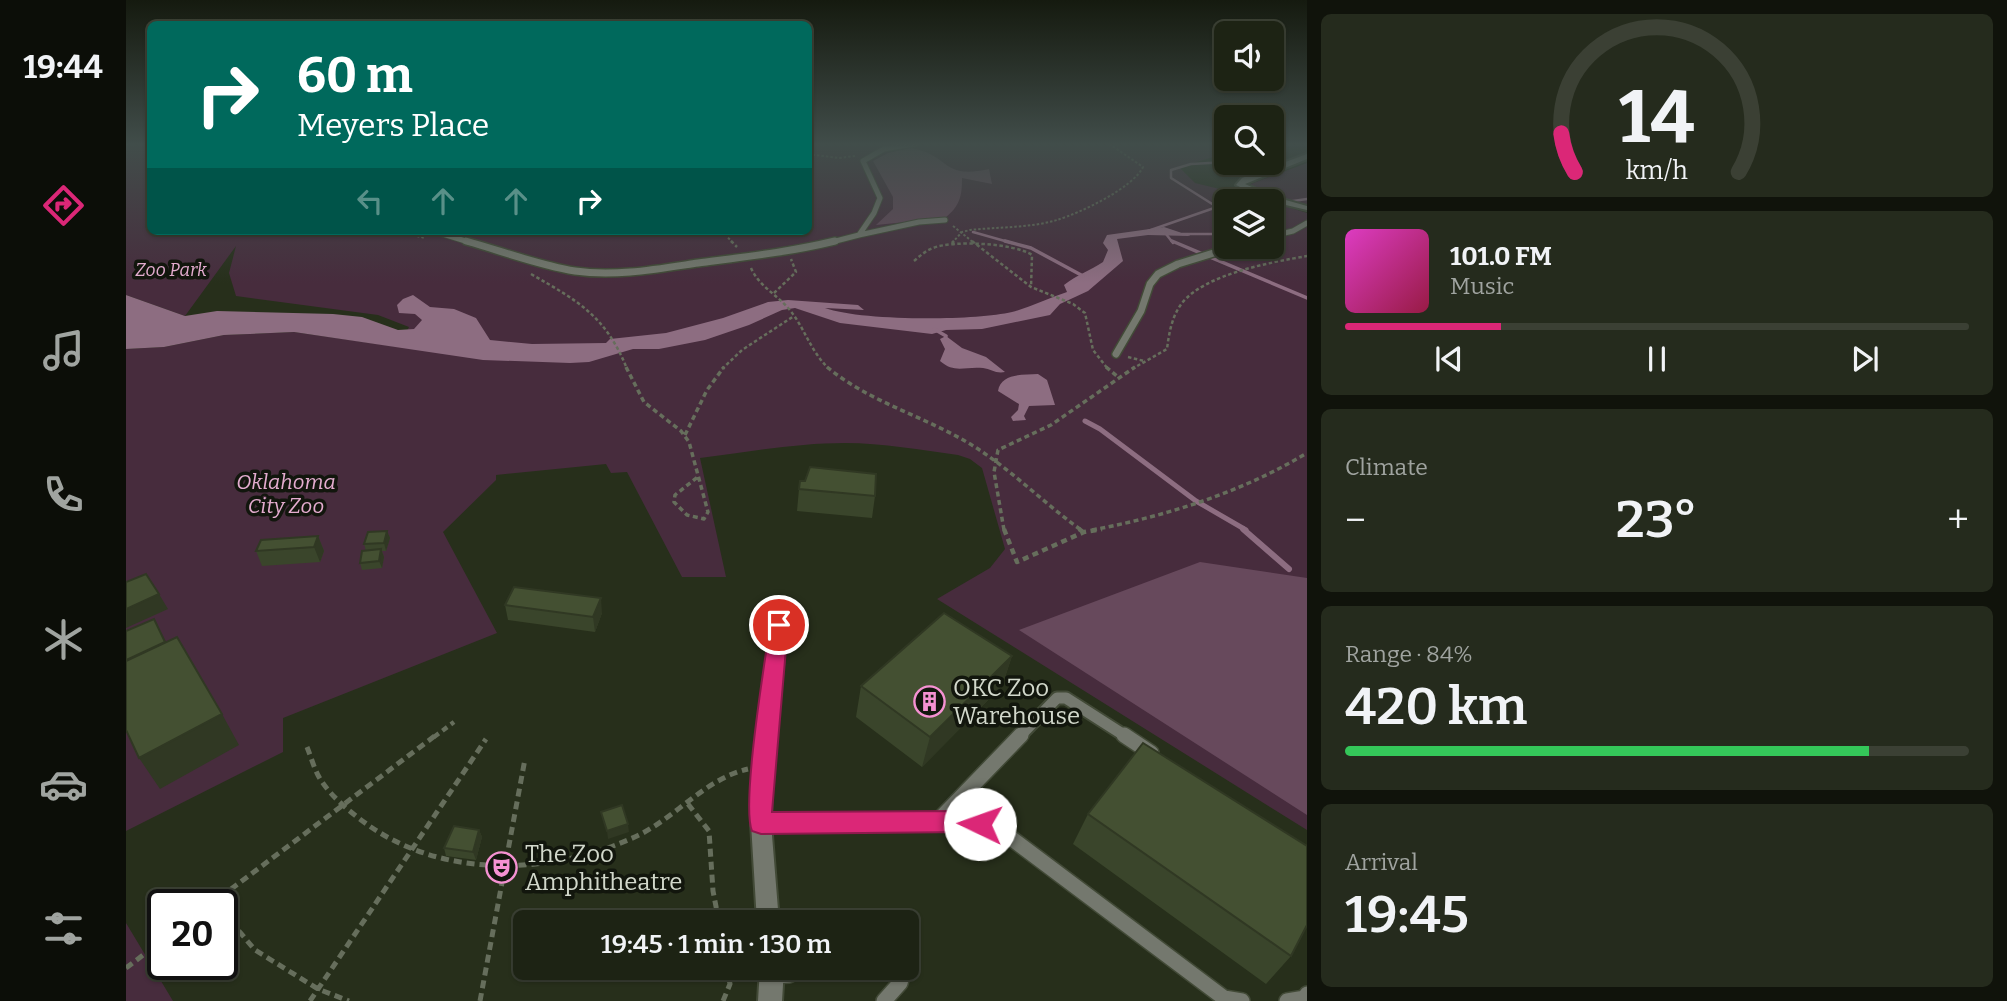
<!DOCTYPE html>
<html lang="en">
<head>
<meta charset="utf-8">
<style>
	:root { --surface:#1d2314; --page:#252b1d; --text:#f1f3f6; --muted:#a0a4a0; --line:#3b4034; --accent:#db2777 }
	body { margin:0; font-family:Bitter,serif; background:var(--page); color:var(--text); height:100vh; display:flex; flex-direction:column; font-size:26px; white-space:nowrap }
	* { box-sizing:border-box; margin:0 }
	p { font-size:23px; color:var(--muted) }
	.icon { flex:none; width:38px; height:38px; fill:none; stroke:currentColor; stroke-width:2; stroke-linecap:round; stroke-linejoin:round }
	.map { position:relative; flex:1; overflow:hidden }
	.panel { display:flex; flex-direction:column; gap:14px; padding:14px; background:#10130b; width:700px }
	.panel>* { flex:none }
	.hud { position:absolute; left:21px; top:21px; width:665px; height:214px; border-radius:10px; box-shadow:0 2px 5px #0004,0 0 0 2px var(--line); background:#00695c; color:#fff; overflow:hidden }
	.controls { position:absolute; left:1088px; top:21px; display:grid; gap:14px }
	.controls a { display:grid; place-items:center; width:70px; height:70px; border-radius:10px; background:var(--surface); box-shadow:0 2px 5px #0004,0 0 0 2px var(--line); font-size:35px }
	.speed { position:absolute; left:21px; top:889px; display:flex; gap:14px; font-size:35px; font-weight:700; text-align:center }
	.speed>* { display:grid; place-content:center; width:91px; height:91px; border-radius:50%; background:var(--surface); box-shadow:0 2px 5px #0004,0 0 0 2px var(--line); line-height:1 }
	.speed .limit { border:4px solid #111; border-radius:10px; background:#fff; color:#111 }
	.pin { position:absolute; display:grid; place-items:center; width:60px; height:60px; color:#fff; margin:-30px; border:4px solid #fff; border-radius:50%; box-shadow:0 2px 7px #0007 }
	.me { position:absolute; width:77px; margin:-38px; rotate:273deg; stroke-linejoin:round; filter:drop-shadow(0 0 5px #0008) }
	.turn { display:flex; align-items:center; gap:24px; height:147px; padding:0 35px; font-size:32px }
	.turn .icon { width:91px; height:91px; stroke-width:2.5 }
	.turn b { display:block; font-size:49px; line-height:60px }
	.lanes { display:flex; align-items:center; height:66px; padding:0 35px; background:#0003; justify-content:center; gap:35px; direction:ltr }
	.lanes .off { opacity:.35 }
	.big { font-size:52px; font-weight:600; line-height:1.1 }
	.panel .tile { flex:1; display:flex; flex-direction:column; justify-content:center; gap:10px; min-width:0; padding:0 24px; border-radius:10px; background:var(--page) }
	.panel .dial { align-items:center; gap:0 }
	.dial svg { height:182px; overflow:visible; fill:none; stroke:var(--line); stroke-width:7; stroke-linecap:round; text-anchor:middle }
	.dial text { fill:var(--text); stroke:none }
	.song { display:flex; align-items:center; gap:21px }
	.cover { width:84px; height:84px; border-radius:10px; background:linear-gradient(135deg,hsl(310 70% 55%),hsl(340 70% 35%)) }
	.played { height:7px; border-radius:4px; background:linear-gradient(90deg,var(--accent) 25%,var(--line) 25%) }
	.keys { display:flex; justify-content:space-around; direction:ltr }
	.heat { display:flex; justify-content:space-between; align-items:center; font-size:38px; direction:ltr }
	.charge { height:10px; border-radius:5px; background:linear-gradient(90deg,#34c759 84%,var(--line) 0) }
	.trip { position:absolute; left:387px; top:910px; width:406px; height:70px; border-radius:10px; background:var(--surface); box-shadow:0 2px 5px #0004,0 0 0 2px var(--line); font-weight:600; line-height:70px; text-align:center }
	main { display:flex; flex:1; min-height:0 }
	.tab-bar { display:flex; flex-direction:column; width:126px; justify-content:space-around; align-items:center; background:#0c0e08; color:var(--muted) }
	.tab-bar .icon { width:49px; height:49px }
	.tab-bar .on { color:var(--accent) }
	.tab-bar b { font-size:32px; color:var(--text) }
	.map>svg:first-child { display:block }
	.green { fill:#472c3d }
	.forest { fill:#67495c }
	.water { fill:#8d6d81 }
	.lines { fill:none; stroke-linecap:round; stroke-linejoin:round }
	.stream-far3 { stroke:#8d6d81; stroke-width:2.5 }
	.stream-far2 { stroke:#8d6d81; stroke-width:3.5 }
	.stream-far1 { stroke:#8d6d81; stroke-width:5 }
	.stream { stroke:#8d6d81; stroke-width:6 }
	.service-far3-casing { stroke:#424a37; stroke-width:7 }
	.service-far2-casing { stroke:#424a37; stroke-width:10 }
	.service-far1-casing { stroke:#424a37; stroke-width:15 }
	.service-casing { stroke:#424a37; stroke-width:18 }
	.minor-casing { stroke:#424a37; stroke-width:4 }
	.path-far4 { stroke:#666e5c; stroke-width:2; stroke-dasharray:2.5 2; stroke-linecap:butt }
	.path-far3 { stroke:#666e5c; stroke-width:2.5; stroke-dasharray:3.5 2.5; stroke-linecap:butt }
	.path-far2 { stroke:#666e5c; stroke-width:3.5; stroke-dasharray:5 3.5; stroke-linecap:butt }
	.path-far1 { stroke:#666e5c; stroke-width:4.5; stroke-dasharray:6 4.5; stroke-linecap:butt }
	.path { stroke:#666e5c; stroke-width:5; stroke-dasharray:8 5; stroke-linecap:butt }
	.service-far3 { stroke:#74786e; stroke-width:5 }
	.service-far2 { stroke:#74786e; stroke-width:7 }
	.service-far1 { stroke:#74786e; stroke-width:11 }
	.service { stroke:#74786e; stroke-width:15 }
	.minor { fill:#74786e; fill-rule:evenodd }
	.wall { fill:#3a452b }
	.shaded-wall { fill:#303823 }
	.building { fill:#445032; stroke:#303823; stroke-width:2 }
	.route { fill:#db2777; stroke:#8e194d; stroke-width:2 }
	.labels { text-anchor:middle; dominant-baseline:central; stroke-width:7; stroke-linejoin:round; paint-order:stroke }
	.far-park-label { font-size:18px; font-style:italic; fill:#e4accf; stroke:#12160d }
	.park-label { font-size:21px; font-style:italic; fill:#e4accf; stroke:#12160d }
	.near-poi-label { font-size:24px; fill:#d2d8cb; stroke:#12160d; text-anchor:start }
</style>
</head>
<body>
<main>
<nav class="tab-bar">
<b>19:44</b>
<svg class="icon on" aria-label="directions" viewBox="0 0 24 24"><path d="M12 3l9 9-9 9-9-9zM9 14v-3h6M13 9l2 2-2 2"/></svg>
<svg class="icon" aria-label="music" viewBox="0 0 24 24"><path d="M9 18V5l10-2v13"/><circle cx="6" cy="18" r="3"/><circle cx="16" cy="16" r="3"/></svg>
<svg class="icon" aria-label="phone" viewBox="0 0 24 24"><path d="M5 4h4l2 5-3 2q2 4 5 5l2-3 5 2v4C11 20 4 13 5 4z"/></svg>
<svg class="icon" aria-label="climate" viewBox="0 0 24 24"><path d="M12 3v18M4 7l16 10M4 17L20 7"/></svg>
<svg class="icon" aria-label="car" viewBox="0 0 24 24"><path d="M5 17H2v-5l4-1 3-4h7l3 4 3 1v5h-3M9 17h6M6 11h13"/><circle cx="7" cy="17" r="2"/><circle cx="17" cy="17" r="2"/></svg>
<svg class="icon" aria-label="filters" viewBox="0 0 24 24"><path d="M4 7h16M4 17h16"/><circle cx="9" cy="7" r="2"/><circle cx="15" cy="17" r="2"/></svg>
</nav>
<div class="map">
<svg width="1181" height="1001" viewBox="0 0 1181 1001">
	<rect width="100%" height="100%" fill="#272f1b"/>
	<path class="green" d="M0,143H24V231H682L683,143H1101V153L1053,167L1069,183L1143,201H1101V247H1146V202L1181,213V830L811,599L864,568L879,549L856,468L844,459L832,455C795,450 757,443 719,443C671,443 622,452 574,458L600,577H556L501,472L485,473L480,464L370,475V480L317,532L371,633L157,718V752L0,831V349L38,347L98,335L168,332L273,347L283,327L252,315L110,296L103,273L110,246L59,316L0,295Z
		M1181,163V208L1125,188V184L1130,182Z
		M0,923L47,1001H0Z"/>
	<path class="forest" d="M785,148C825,155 815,180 863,169L866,184L836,178C836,196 834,206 819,218L750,225L767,209V197L747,161L762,153Z
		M1074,562L1181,578V815L893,630Z"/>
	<path class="water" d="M1038,227L1065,236L1022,235L991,239L997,261L962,291L934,304L924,315L856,329L820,330L806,334L714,323L669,308L656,310L623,325L579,340L533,349H507L463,362L444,363L357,360L168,332L98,335L38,347L0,349V295L59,316L91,311L207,314L236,317L272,330L288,329L296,320L289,314L273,313L271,305L277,299L287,295L304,307L328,309L350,318L364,340L406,344L480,343L484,339L540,333L597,318L642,302L662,300L732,305L738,310L699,308C735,321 847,321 886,312C905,307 923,298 941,292L938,285C952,274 964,271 977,262L982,250L977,243L981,235Z
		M820,336L836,348L860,357L879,372C870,374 865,369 857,368C839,366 829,374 814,361L819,349L814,339Z
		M912,374L921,380L929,405L903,406L898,416L900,420L887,421L885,417L892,410L893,404L872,391C875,373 897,375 912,374Z"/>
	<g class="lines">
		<path class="stream-far3" d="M1146,153L1151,157L1146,159
			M1146,204L1181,199
			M847,232L886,243
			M1019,232L1091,207L1045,178V170L1065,164L1101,162
			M1040,234L1047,243
			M1056,234H1095L1101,230"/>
		<path class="stream-far2" d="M879,241L905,248L957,276
			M1046,241L1181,298
			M808,329L820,336"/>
		<path class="stream-far1" d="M959,421L974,429L1070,501L1120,530"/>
		<path class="stream" d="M1117,529L1163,569"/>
		<defs>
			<path id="service-far3" d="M307,231L346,243
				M733,235L793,222L819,220
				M1146,236L1167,231L1181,223
				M702,243L733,235L748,213L754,198L737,161L758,149L793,143"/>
			<path id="service-far2" d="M340,241C376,251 412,265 449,271C489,277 532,269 572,263C618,257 664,252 709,241
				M990,354L1015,311L1024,284L1032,274L1052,264L1107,247"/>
			<path id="service-far1" d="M893,737L931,698H940L1001,737"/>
			<path id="service" d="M998,735L1025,753
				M811,822L895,735
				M635,823L839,822L869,826L1098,998L1116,1001
				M646,976L663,975L675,968
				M758,1001L774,983L778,968
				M1161,1001L1179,998L1181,994"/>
			<path id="minor" d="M1181,154V159L1119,184L1149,197L1181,206V210L1143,201L1110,185L1116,178Z
				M653,619L659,621L661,625L646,781L645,823L653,922H631L625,823L626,781L645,625L647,621Z
				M634,968H658L656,1001H632Z"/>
		</defs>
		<use href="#service-far3" class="service-far3-casing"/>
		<use href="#service-far2" class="service-far2-casing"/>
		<use href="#service-far1" class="service-far1-casing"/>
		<use href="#service" class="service-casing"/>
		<use href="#minor" class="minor-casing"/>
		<path class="path-far4" d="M0,144L6,143
			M682,154L713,158L729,156
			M827,226L848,243
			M269,231L299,238
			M596,231L607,243
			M826,243L836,232L844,230C871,227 904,228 931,220C954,213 1007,188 1017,167L982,143"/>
		<path class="path-far3" d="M605,241L611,247
			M846,241L905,287L947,304L959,313L967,350L982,369
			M826,243L828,241
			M788,261C794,256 799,251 807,248C827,240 888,243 906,255L905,287
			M625,268C633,286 650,294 663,309C679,328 683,349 703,369
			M405,274C452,301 480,316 501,369
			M648,293L670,272L665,259
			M1002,357L1018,361
			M596,369L616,350L668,316
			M1006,369L1041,349C1043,333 1046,316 1056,303C1079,274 1146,262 1181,256"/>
		<path class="path-far2" d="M500,367L518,402L555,431L563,442L582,512L578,519L561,515L548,502L549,495L573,476
			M701,367C742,401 794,415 839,441C882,466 915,501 955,530
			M980,367L992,377
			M559,435L581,390L598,367
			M878,530L868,472L872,450L925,425L1009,367
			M966,530C1041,516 1116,492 1181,453"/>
		<path class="path-far1" d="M878,529L891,562L958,532L976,529
			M953,529L957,532
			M308,737L328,722"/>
		<path class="path" d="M181,747C185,757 188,768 193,777C204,796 224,812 242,825C320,880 429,875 513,835C551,816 581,778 622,769
			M562,804L583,831L587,891L593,922
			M84,905L310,735
			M96,911L129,950L192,989L223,1001
			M0,968L37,940
			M184,1001L360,739
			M354,1001L399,759
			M597,1001L604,984L601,968"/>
		<use href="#service-far3" class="service-far3"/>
		<use href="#service-far2" class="service-far2"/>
		<use href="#service-far1" class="service-far1"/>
		<use href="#service" class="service"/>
		<use href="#minor" class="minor"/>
	</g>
	<path class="wall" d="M673,489L749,496L746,518L671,511Z
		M261,531L264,538L260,551H256L258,557L256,568L236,570L234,563L240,551L238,544Z
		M192,536L198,551L194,562L136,566L130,551Z
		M379,605L476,613L469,632L382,620Z
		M886,656L876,686L796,767L730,717L735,686Z
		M962,814L1165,956L1140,984L947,844Z
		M353,830L356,837L350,860L320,856L318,848Z"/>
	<path class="shaded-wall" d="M261,531L264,538L260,551L258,543Z
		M192,536L198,551L194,562L188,547Z
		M255,549L258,557L256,568L253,561Z
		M33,594L42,609L0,628V609Z
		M475,598L476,613L469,632L467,617Z
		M28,619L48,657L0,673V660Z
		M886,656L876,686L796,767L804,737Z
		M96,714L113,745L34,789L13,758Z
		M502,824L503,832L482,839L481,831Z
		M353,830L356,837L350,860L347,852Z"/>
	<path class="building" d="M684,467L750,474L749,496L673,489L674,481H679Z
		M261,531L258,543L238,544L242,532Z
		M192,536L188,547L130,551L135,540Z
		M255,549L253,561L234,563L236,551Z
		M20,574L33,594L0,609V582Z
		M388,587L475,598L467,617L379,605Z
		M818,613L886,656L804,737L735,686Z
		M28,619L39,642L0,660V631Z
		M51,637L96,714L13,758L0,730V661Z
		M1017,743L1181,846V925L1165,956L962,814Z
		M496,805L502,824L481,831L475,812Z
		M328,826L353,830L347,852L318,848Z"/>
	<linearGradient id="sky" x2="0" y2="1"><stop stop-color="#151a0f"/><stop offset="0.51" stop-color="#414d4a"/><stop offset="1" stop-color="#414d4a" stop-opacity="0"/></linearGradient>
	<rect width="1181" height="283" fill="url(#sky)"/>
	<path class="route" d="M653,618L660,620L662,625L646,812L839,811L862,816L865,824L862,831L854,835L839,832L635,834L626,831C615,805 639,661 644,625L646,620Z"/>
	<defs>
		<symbol id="building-ring" viewBox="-11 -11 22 22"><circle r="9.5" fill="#12160d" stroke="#f591d2" stroke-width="1.5"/><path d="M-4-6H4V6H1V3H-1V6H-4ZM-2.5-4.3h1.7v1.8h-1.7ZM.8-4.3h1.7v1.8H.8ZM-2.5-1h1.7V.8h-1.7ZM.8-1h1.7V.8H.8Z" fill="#f591d2"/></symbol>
		<symbol id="theatre-ring" viewBox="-11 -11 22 22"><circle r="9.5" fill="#12160d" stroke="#f591d2" stroke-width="1.5"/><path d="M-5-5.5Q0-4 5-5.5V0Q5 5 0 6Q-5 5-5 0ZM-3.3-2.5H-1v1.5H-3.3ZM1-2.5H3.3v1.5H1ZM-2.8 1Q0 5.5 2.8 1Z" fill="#f591d2"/></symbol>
	</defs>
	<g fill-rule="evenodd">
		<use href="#building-ring" x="786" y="684" width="35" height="35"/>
		<use href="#theatre-ring" x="358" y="850" width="35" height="35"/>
	</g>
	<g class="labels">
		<g class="far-park-label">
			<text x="45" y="270">Zoo Park</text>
		</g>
		<g class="park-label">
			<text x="160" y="482">Oklahoma<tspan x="160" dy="24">City Zoo</tspan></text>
		</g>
		<g class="near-poi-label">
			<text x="827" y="688">OKC Zoo<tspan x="827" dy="28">Warehouse</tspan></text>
			<text x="399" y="854">The Zoo<tspan x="399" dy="28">Amphitheatre</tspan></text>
		</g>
	</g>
</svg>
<div class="controls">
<a><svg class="icon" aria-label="sound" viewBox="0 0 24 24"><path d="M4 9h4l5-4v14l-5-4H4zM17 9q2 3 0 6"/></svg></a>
<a><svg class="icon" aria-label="search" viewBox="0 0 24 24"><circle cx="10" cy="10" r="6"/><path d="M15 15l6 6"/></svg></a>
<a><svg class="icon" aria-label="layers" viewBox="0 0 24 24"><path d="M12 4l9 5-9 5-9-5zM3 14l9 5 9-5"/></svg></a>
</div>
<div class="speed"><div class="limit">20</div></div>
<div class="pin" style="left:653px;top:625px;background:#d93025"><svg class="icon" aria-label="arrive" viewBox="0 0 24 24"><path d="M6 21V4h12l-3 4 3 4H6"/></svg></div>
<svg class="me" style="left:854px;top:824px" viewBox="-20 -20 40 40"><circle r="19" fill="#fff"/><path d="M0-13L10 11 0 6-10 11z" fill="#db2777"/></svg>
<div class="trip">19:45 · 1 min · 130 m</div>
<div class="hud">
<div class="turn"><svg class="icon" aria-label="right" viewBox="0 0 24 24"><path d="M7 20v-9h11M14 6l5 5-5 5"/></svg><div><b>60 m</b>Meyers Place</div></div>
<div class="lanes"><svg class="icon off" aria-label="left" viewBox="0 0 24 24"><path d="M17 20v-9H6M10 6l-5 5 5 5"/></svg><svg class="icon off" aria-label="ahead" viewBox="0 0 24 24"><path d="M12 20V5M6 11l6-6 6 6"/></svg><svg class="icon off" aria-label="ahead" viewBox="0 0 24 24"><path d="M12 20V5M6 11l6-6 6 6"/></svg><svg class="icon" aria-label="right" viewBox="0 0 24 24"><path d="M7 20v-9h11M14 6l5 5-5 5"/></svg></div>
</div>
</div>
<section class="panel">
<div class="tile dial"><svg viewBox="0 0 100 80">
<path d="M14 69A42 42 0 1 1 86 69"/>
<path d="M14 69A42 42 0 0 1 8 52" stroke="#db2777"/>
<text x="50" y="56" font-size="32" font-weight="700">14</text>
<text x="50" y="72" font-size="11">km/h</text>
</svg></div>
<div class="tile">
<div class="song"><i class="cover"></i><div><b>101.0 FM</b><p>Music</p></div></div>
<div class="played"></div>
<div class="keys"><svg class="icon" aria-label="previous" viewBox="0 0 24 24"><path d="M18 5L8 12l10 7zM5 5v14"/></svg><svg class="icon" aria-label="pause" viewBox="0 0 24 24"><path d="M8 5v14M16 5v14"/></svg><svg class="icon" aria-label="next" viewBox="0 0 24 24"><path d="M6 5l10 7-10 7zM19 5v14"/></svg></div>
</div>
<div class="tile"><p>Climate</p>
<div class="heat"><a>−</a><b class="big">23°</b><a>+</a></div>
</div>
<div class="tile"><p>Range · 84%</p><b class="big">420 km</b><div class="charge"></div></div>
<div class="tile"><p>Arrival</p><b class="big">19:45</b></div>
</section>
</main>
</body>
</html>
